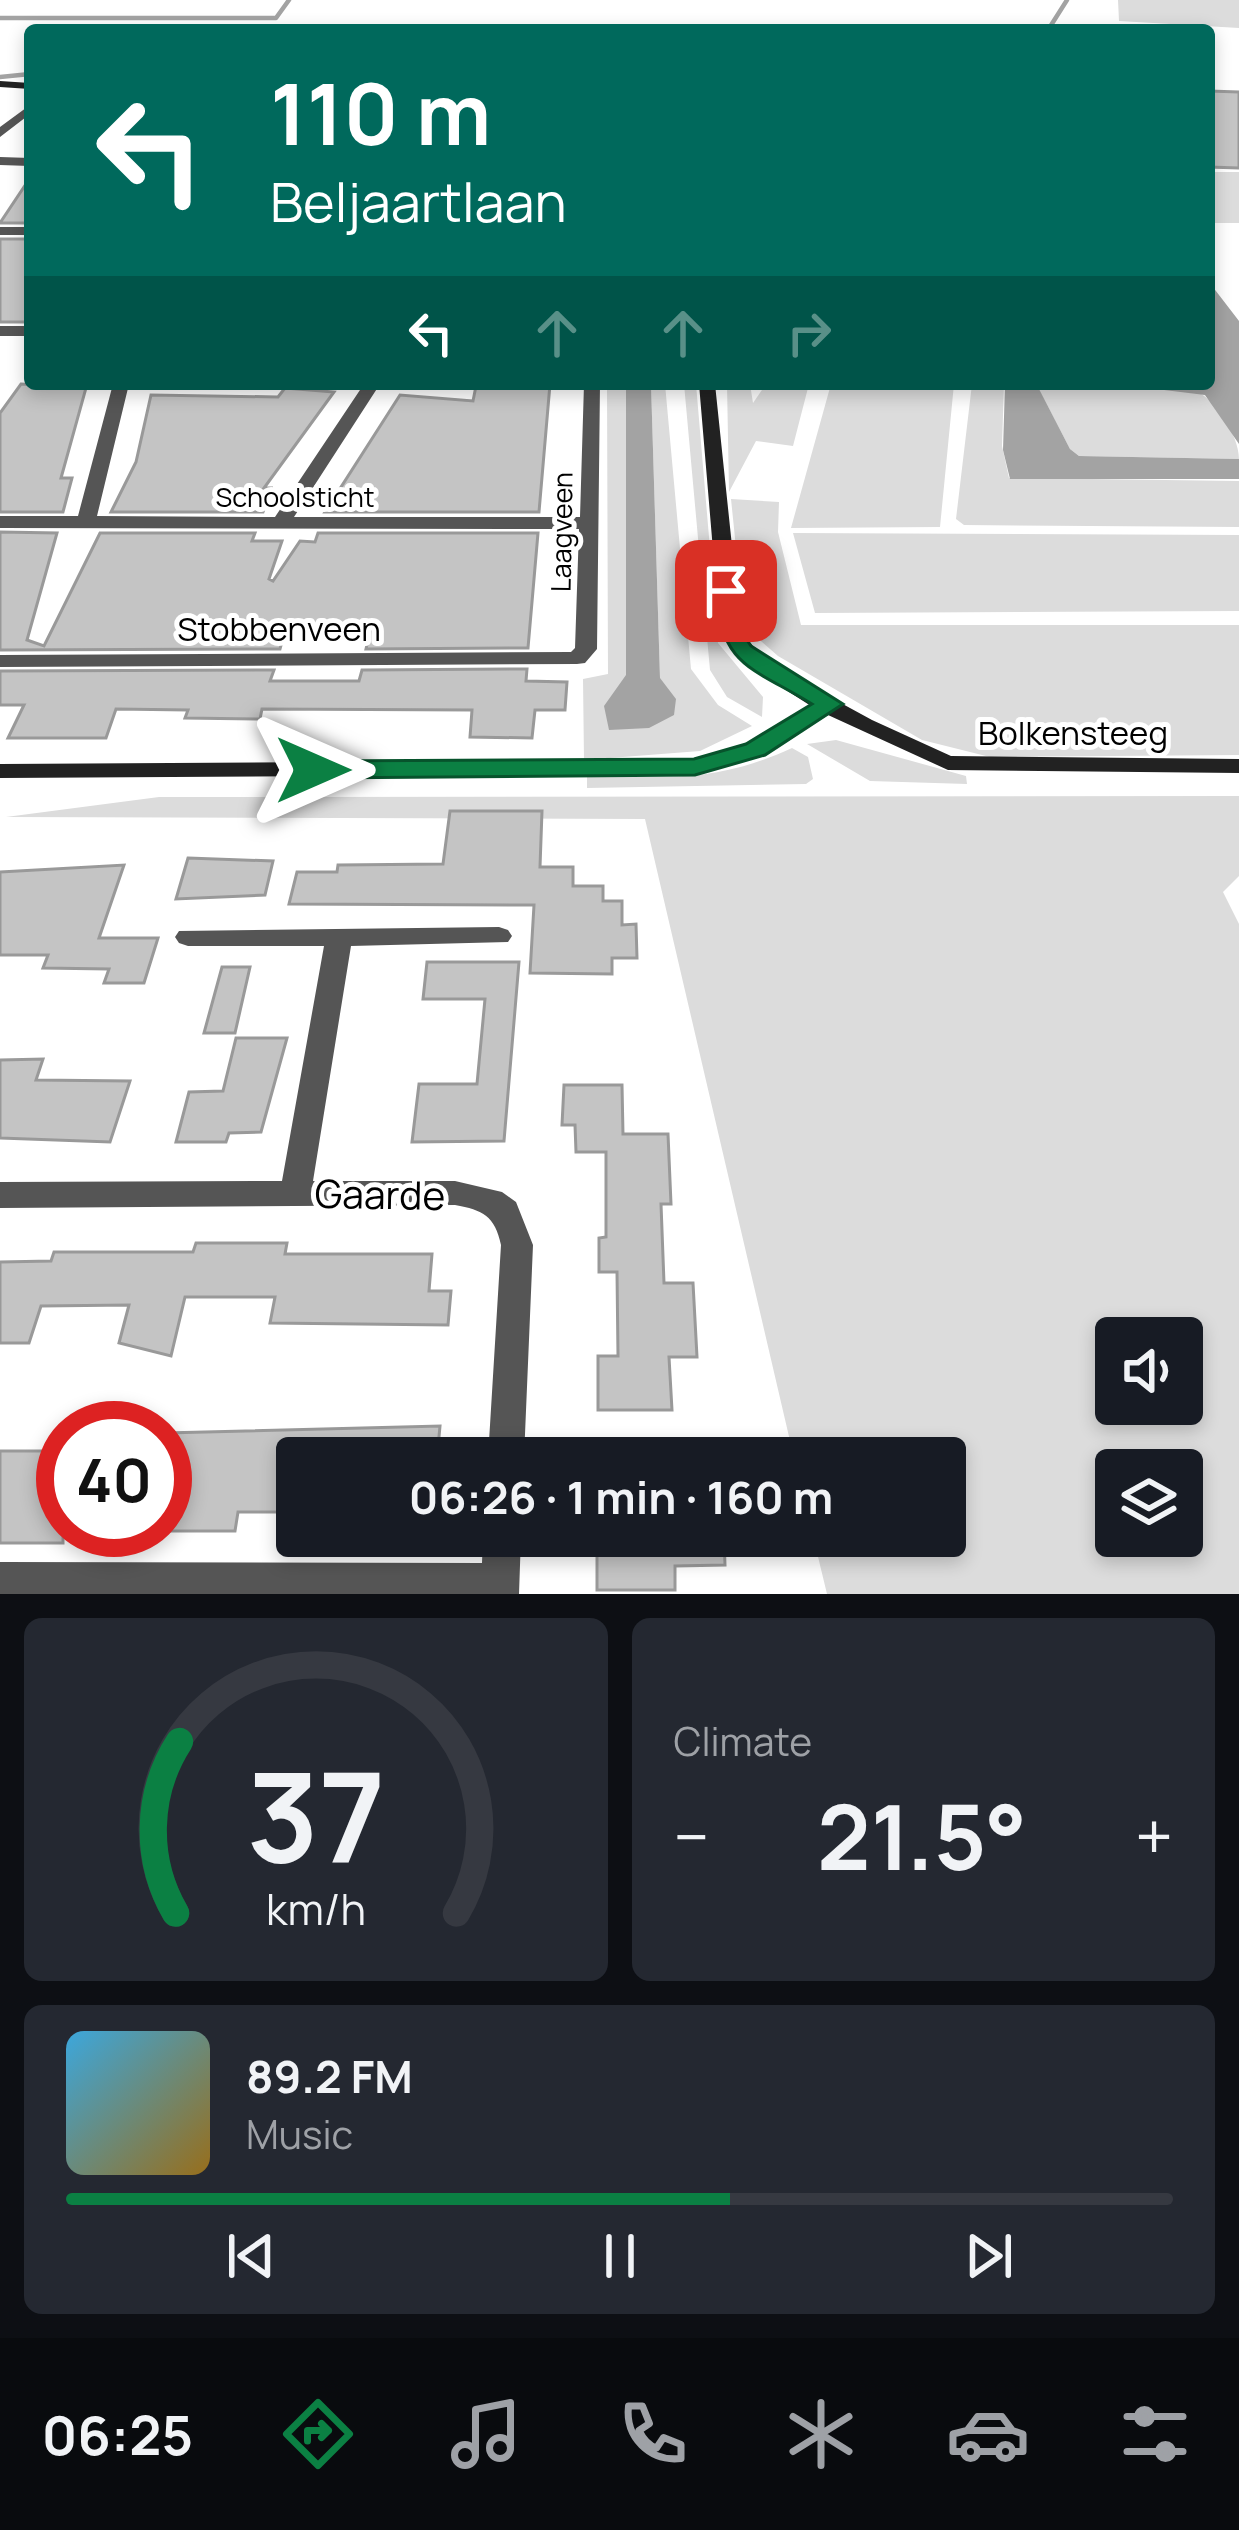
<!DOCTYPE html>
<html lang="en">
<head>
<meta charset="utf-8">
<style>
	:root { --surface:#171b24; --page:#242831; --text:#f1f3f6; --muted:#9ea1a6; --line:#363941; --accent:#0b8043 }
	body { margin:0; font-family:Manrope,sans-serif; background:var(--page); color:var(--text); height:100vh; display:flex; flex-direction:column; font-size:45px; white-space:nowrap }
	* { box-sizing:border-box; margin:0 }
	p { font-size:39px; color:var(--muted) }
	.icon { flex:none; width:66px; height:66px; fill:none; stroke:currentColor; stroke-width:2; stroke-linecap:round; stroke-linejoin:round }
	.map { position:relative; height:1594px; overflow:hidden }
	.drawer { display:flex; flex-direction:column; gap:24px; padding:24px; background:#0d0f14; flex:1 }
	.drawer>* { flex:none }
	.hud { position:absolute; left:24px; top:24px; width:1191px; height:366px; border-radius:12px; box-shadow:0 6px 18px #0003; background:#00695c; color:#fff; overflow:hidden }
	.buttons { position:absolute; left:1095px; top:1317px; display:grid; gap:24px }
	.buttons a { display:grid; place-items:center; width:108px; height:108px; border-radius:12px; background:var(--surface); box-shadow:0 6px 18px #0003; font-size:60px }
	.speed { position:absolute; left:36px; top:1401px; display:flex; gap:24px; font-size:60px; font-weight:700; text-align:center }
	.speed>* { display:grid; place-content:center; width:156px; height:156px; border-radius:50%; background:var(--surface); box-shadow:0 6px 18px #0003; line-height:1 }
	.speed .limit { border:18px solid #d22; background:#fff; color:#111 }
	.pin { position:absolute; display:grid; place-items:center; width:102px; height:102px; color:#fff; margin:-51px; border-radius:24px; box-shadow:0 6px 18px #0006 }
	.me { position:absolute; width:132px; margin:-66px; rotate:90deg; stroke-linejoin:round; filter:drop-shadow(0 0 9px #0008) }
	.turn { display:flex; align-items:center; gap:42px; height:252px; padding:0 48px; font-size:54px }
	.turn .icon { width:156px; height:156px; stroke-width:2.5 }
	.turn b { display:block; font-size:84px; line-height:102px }
	.lanes { display:flex; align-items:center; height:114px; padding:0 48px; background:#0003; justify-content:center; gap:60px; direction:ltr }
	.lanes .off { opacity:.35 }
	.big { font-size:90px; font-weight:700; line-height:1.1 }
	.drawer .tile { flex:1; display:flex; flex-direction:column; justify-content:center; gap:18px; min-width:0; padding:0 42px; border-radius:18px; background:var(--page) }
	.drawer .dial { align-items:center; gap:0 }
	.dial svg { height:312px; overflow:visible; fill:none; stroke:var(--line); stroke-width:7; stroke-linecap:round; text-anchor:middle }
	.dial text { fill:var(--text); stroke:none }
	.song { display:flex; align-items:center; gap:36px }
	.cover { width:144px; height:144px; border-radius:18px; background:linear-gradient(135deg,hsl(200 70% 55%),hsl(40 70% 35%)) }
	.played { height:12px; border-radius:6px; background:linear-gradient(90deg,var(--accent) 60%,var(--line) 60%) }
	.keys { display:flex; justify-content:space-around; direction:ltr }
	.heat { display:flex; justify-content:space-between; align-items:center; font-size:66px; direction:ltr }
	.drawer .tiles { flex:1; display:grid; gap:24px; grid-template-columns:1fr 1fr }
	.tile:last-child { grid-column:span 2 }
	.trip { position:absolute; left:276px; top:1437px; width:690px; height:120px; border-radius:12px; background:var(--surface); box-shadow:0 6px 18px #0003; font-weight:700; line-height:120px; text-align:center }
	.tab-bar { display:flex; height:192px; justify-content:space-around; align-items:center; background:#090b0e; color:var(--muted) }
	.tab-bar .icon { width:84px; height:84px }
	.tab-bar .on { color:var(--accent) }
	.tab-bar b { font-size:54px; color:var(--text) }
	.map>svg:first-child { display:block }
	.green { fill:#dcdcdc; fill-rule:evenodd }
	.water { fill:#a3a3a3 }
	.lines { fill:none; stroke-linecap:round; stroke-linejoin:round }
	.stream { stroke:#a3a3a3; stroke-width:4.5 }
	.building { fill:#c4c4c4; stroke:#999; stroke-width:3 }
	.street { fill:#555; fill-rule:evenodd }
	.secondary { fill:#222; fill-rule:evenodd }
	.route { fill:#0b8043; stroke:#07532c; stroke-width:3 }
	.labels { text-anchor:middle; dominant-baseline:central; stroke-width:10; stroke-linejoin:round; paint-order:stroke }
	.far-street-label { font-size:27px; fill:#000; stroke:#fff }
	.street-label { font-size:33px; fill:#000; stroke:#fff }
	.near-street-label { font-size:39px; fill:#000; stroke:#fff }
</style>
</head>
<body>
<div class="map">
<svg width="1239" height="1594" viewBox="0 0 1239 1594">
	<rect width="100%" height="100%" fill="#fff"/>
	<path class="green" d="M1118,0H1239V28L1119,21Z
		M1209,172H1239V223H1209Z
		M607,384H626V675L675,699L660,679L651,384H665L691,669L718,705L752,726L700,751L584,760L583,679L608,674Z
		M684,384H696L718,643L763,697L762,717L727,697L710,670Z
		M727,384H750L753,403L766,384H809L793,446L756,441L729,492Z
		M831,384H954L940,527L791,528Z
		M972,384H1004L1002,446L1009,478L1239,481V527L964,525L956,519Z
		M1067,384L1193,389C1215,399 1239,435 1239,459L1079,456L1070,449L1038,388Z
		M731,499L779,502L778,532L801,625H1239V755L990,757L922,740L778,656L744,626Z
		M793,533L1239,535V611L815,613Z
		M836,740L966,776L967,784L870,781L807,744Z
		M792,748L808,757L813,779L806,784L587,788V776C669,777 716,783 792,748Z
		M1239,796V876L1223,892L1239,924V1594H827L813,1536H945V1458H794L645,819L6,817L159,797ZM1116,1338H1182V1404H1116ZM1116,1470H1182V1536H1116Z"/>
	<path class="water" d="M1209,282L1239,321V444L1205,395L1115,384H1209Z
		M626,384H651L660,678L676,699L674,715L649,728L609,730L604,706L626,675Z
		M1005,384H1067L1039,389L1070,449L1079,456L1239,459V479H1010L1003,450Z"/>
	<g class="lines">
		<path class="stream" d="M0,18H276L289,0
			M1048,30L1067,0
			M0,77L30,74"/>
	</g>
	<path class="building" d="M1209,91L1239,92V168L1209,167Z
		M30,178V223H0Z
		M0,239H30L27,322H0Z
		M21,384L86,388L61,478H72L63,512H0V413Z
		M550,384L539,512H325L400,395L473,401L476,386Z
		M285,388L334,392L264,488H271L263,512H111L136,462L151,395L278,397Z
		M0,532L57,533L27,640L44,646L100,533H255L252,541H282L269,579L273,581L300,541L315,542L318,533H538L528,648L366,649L371,628L286,627L280,649L0,650Z
		M527,669L526,681L567,682L565,710H535L532,738L470,737L472,710L262,709L260,719L185,718L188,710L116,709L106,738H8L24,705H0V671L274,670L270,681H359L362,670Z
		M450,811H542L540,867H573V886H603V901H622V925L636,924L637,958H612V974L530,973L534,905L289,904L297,872H337L338,865L443,864Z
		M188,858L273,861L265,895L176,899Z
		M124,865L99,938H158L144,983H104L109,969L43,968L48,955H0V872Z
		M427,962H519L504,1141L412,1142L419,1084H477L485,999H423Z
		M222,967H250L235,1033H204Z
		M236,1038H287L261,1132L229,1133L226,1142H176L189,1092L223,1091Z
		M43,1059L36,1080L130,1081L110,1142L0,1138V1060Z
		M564,1085H622L623,1134H668L671,1204H661L664,1283H693L697,1357H669L672,1410H598V1356H618L617,1272H599V1238L606,1237V1152H576L575,1125H562Z
		M196,1243H287L285,1254H432L429,1291H451L448,1325L270,1323L275,1297H185L171,1356L119,1343L129,1305L41,1306L29,1343H0V1262L51,1261L54,1252H193Z
		M440,1426L437,1458H297V1512H238L235,1531H165V1433Z
		M0,1451H63V1543H0Z
		M597,1536H724L725,1565L675,1566V1590H597Z"/>
	<g class="lines">
		<path class="street" d="M30,105V114L0,137V127Z
			M0,157L30,158V166L0,165Z
			M0,227H30V235H0Z
			M0,326H30V336H0Z
			M113,384H129L97,516L275,517L364,384H380L294,517H580L584,384H600L597,649L585,663L577,664L0,667V655L571,652L575,648L579,529L0,528V516H78Z
			M499,927L508,930L512,936L508,942L351,946L313,1181H455L502,1192L516,1202L533,1245L524,1458H488L501,1245C495,1216 483,1210 455,1205L0,1208V1182L282,1181L324,946H188L179,943L175,937L179,931Z
			M483,1536H521L519,1594H0V1562L482,1563Z"/>
		<path class="secondary" d="M0,81L30,83V89L0,87Z
			M699,384H715L741,632L753,646L806,684L872,720L951,756L1239,759V773L948,770L828,715L764,754L695,774L0,778V764L694,760L748,744L811,706L761,674L720,633Z"/>
	</g>
	<path class="route" d="M726,584L738,591L743,634L751,646L843,704L765,755L695,775L313,778L300,770L313,761L694,759L746,744L812,704C752,667 722,668 715,591Z"/>
	<g class="labels">
		<g class="far-street-label">
			<text x="295" y="496">Schoolsticht</text>
			<text transform="translate(561 532) rotate(-89)">Laagveen</text>
		</g>
		<g class="street-label">
			<text x="279" y="628">Stobbenveen</text>
			<text x="1073" y="732">Bolkensteeg</text>
		</g>
		<g class="near-street-label">
			<text transform="translate(380 1194) rotate(1)">Gaarde</text>
		</g>
	</g>
</svg>
<div class="buttons">
<a><svg class="icon" aria-label="sound" viewBox="0 0 24 24"><path d="M4 9h4l5-4v14l-5-4H4zM17 9q2 3 0 6"/></svg></a>
<a><svg class="icon" aria-label="layers" viewBox="0 0 24 24"><path d="M12 4l9 5-9 5-9-5zM3 14l9 5 9-5"/></svg></a>
</div>
<div class="speed"><div class="limit">40</div></div>
<div class="pin" style="left:726px;top:591px;background:#d93025"><svg class="icon" aria-label="arrive" viewBox="0 0 24 24"><path d="M6 21V4h12l-3 4 3 4H6"/></svg></div>
<svg class="me" style="left:313px;top:770px" viewBox="-20 -20 40 40"><path d="M0-17L14 15 0 8-14 15z" fill="#0b8043" stroke="#fff" stroke-width="4"/></svg>
<div class="trip">06:26 · 1 min · 160 m</div>
<div class="hud">
<div class="turn"><svg class="icon" aria-label="left" viewBox="0 0 24 24"><path d="M17 20v-9H6M10 6l-5 5 5 5"/></svg><div><b>110 m</b>Beljaartlaan</div></div>
<div class="lanes"><svg class="icon" aria-label="left" viewBox="0 0 24 24"><path d="M17 20v-9H6M10 6l-5 5 5 5"/></svg><svg class="icon off" aria-label="ahead" viewBox="0 0 24 24"><path d="M12 20V5M6 11l6-6 6 6"/></svg><svg class="icon off" aria-label="ahead" viewBox="0 0 24 24"><path d="M12 20V5M6 11l6-6 6 6"/></svg><svg class="icon off" aria-label="right" viewBox="0 0 24 24"><path d="M7 20v-9h11M14 6l5 5-5 5"/></svg></div>
</div>
</div>
<section class="drawer">
<div class="tiles">
<div class="tile dial"><svg viewBox="0 0 100 80">
<path d="M14 69A42 42 0 1 1 86 69"/>
<path d="M14 69A42 42 0 0 1 15 25" stroke="#0b8043"/>
<text x="50" y="56" font-size="32" font-weight="700">37</text>
<text x="50" y="72" font-size="11">km/h</text>
</svg></div>
<div class="tile"><p>Climate</p>
<div class="heat"><a>−</a><b class="big">21.5°</b><a>+</a></div>
</div>
<div class="tile">
<div class="song"><i class="cover"></i><div><b>89.2 FM</b><p>Music</p></div></div>
<div class="played"></div>
<div class="keys"><svg class="icon" aria-label="previous" viewBox="0 0 24 24"><path d="M18 5L8 12l10 7zM5 5v14"/></svg><svg class="icon" aria-label="pause" viewBox="0 0 24 24"><path d="M8 5v14M16 5v14"/></svg><svg class="icon" aria-label="next" viewBox="0 0 24 24"><path d="M6 5l10 7-10 7zM19 5v14"/></svg></div>
</div>
</div>
</section>
<nav class="tab-bar">
<b>06:25</b>
<svg class="icon on" aria-label="directions" viewBox="0 0 24 24"><path d="M12 3l9 9-9 9-9-9zM9 14v-3h6M13 9l2 2-2 2"/></svg>
<svg class="icon" aria-label="music" viewBox="0 0 24 24"><path d="M9 18V5l10-2v13"/><circle cx="6" cy="18" r="3"/><circle cx="16" cy="16" r="3"/></svg>
<svg class="icon" aria-label="phone" viewBox="0 0 24 24"><path d="M5 4h4l2 5-3 2q2 4 5 5l2-3 5 2v4C11 20 4 13 5 4z"/></svg>
<svg class="icon" aria-label="climate" viewBox="0 0 24 24"><path d="M12 3v18M4 7l16 10M4 17L20 7"/></svg>
<svg class="icon" aria-label="car" viewBox="0 0 24 24"><path d="M5 17H2v-5l4-1 3-4h7l3 4 3 1v5h-3M9 17h6M6 11h13"/><circle cx="7" cy="17" r="2"/><circle cx="17" cy="17" r="2"/></svg>
<svg class="icon" aria-label="filters" viewBox="0 0 24 24"><path d="M4 7h16M4 17h16"/><circle cx="9" cy="7" r="2"/><circle cx="15" cy="17" r="2"/></svg>
</nav>
</body>
</html>
